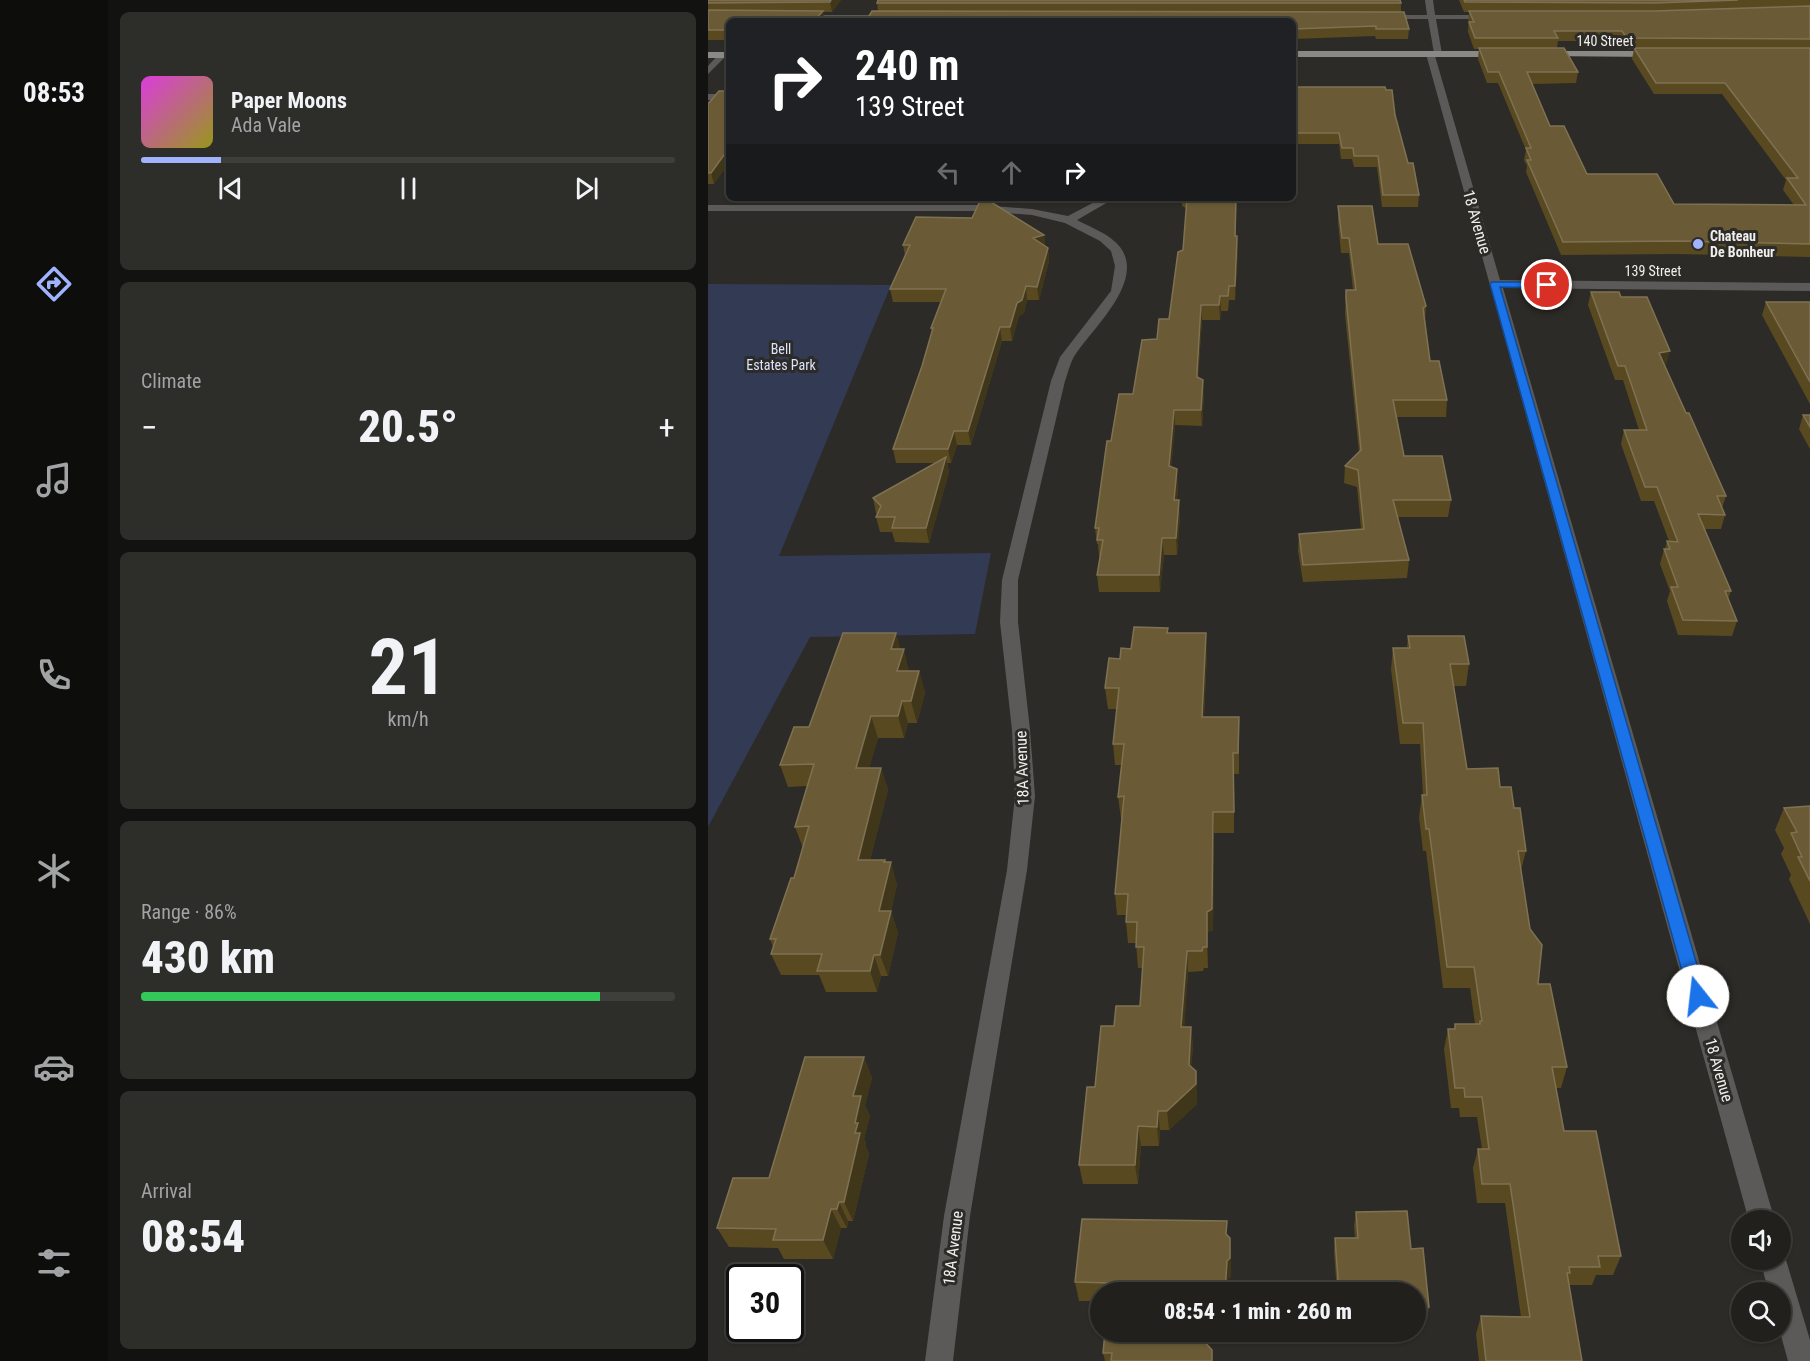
<!DOCTYPE html>
<html lang="en">
<head>
<meta charset="utf-8">
<style>
	:root { --surface:#21201d; --page:#2d2d2a; --text:#f1f3f6; --muted:#a2a3a4; --line:#3e3e3b; --accent:#a0b3fd }
	body { margin:0; font-family:"Roboto Condensed",sans-serif; background:var(--page); color:var(--text); height:100vh; display:flex; flex-direction:column; font-size:22px; white-space:nowrap }
	* { box-sizing:border-box; margin:0 }
	p { font-size:20px; color:var(--muted) }
	.icon { flex:none; width:33px; height:33px; fill:none; stroke:currentColor; stroke-width:2; stroke-linecap:round; stroke-linejoin:round }
	.map { position:relative; flex:1; overflow:hidden }
	.side { display:flex; flex-direction:column; gap:12px; padding:12px; background:#121210; width:600px }
	.side>* { flex:none }
	.hud { position:absolute; left:18px; top:18px; width:570px; height:183px; border-radius:9px; box-shadow:0 2px 4px #0004,0 0 0 2px var(--line); background:#202124; color:#fff; overflow:hidden }
	.fabs { position:absolute; left:1023px; top:1210px; display:grid; gap:12px }
	.fabs a { display:grid; place-items:center; width:60px; height:60px; border-radius:50%; background:var(--surface); box-shadow:0 2px 4px #0004,0 0 0 2px var(--line); font-size:30px }
	.speed { position:absolute; left:18px; top:1264px; display:flex; gap:12px; font-size:30px; font-weight:700; text-align:center }
	.speed>* { display:grid; place-content:center; width:78px; height:78px; border-radius:50%; background:var(--surface); box-shadow:0 2px 4px #0004,0 0 0 2px var(--line); line-height:1 }
	.speed .limit { border:3px solid #111; border-radius:9px; background:#fff; color:#111 }
	.pin { position:absolute; display:grid; place-items:center; width:51px; height:51px; color:#fff; margin:-26px; border:3px solid #fff; border-radius:50%; box-shadow:0 2px 6px #0007 }
	.me { position:absolute; width:66px; margin:-33px; rotate:344deg; stroke-linejoin:round; filter:drop-shadow(0 0 4px #0008) }
	.turn { display:flex; align-items:center; gap:21px; height:126px; padding:0 30px; font-size:27px }
	.turn .icon { width:78px; height:78px; stroke-width:2.5 }
	.turn b { display:block; font-size:42px; line-height:51px }
	.lanes { display:flex; align-items:center; height:57px; padding:0 30px; background:#0003; justify-content:center; gap:30px; direction:ltr }
	.lanes .off { opacity:.35 }
	.big { font-size:45px; font-weight:800; line-height:1.1 }
	.side .widget { flex:1; display:flex; flex-direction:column; justify-content:center; gap:9px; min-width:0; padding:0 21px; border-radius:9px; background:var(--page) }
	.side .dial { align-items:center; gap:0 }
	.dial b { font-size:78px; line-height:1 }
	.song { display:flex; align-items:center; gap:18px }
	.cover { width:72px; height:72px; border-radius:9px; background:linear-gradient(135deg,hsl(300 70% 55%),hsl(60 70% 35%)) }
	.played { height:6px; border-radius:3px; background:linear-gradient(90deg,var(--accent) 15%,var(--line) 15%) }
	.keys { display:flex; justify-content:space-around; direction:ltr }
	.heat { display:flex; justify-content:space-between; align-items:center; font-size:33px; direction:ltr }
	.charge { height:9px; border-radius:4px; background:linear-gradient(90deg,#34c759 86%,var(--line) 0) }
	.trip { position:absolute; left:382px; top:1282px; width:336px; height:60px; border-radius:30px; background:var(--surface); box-shadow:0 2px 4px #0004,0 0 0 2px var(--line); font-weight:800; line-height:60px; text-align:center }
	main { display:flex; flex:1; min-height:0 }
	.tab-bar { display:flex; flex-direction:column; width:108px; justify-content:space-around; align-items:center; background:#0d0d0c; color:var(--muted) }
	.tab-bar .icon { width:42px; height:42px }
	.tab-bar .current { color:var(--accent) }
	.tab-bar b { font-size:27px; color:var(--text) }
	.map>svg:first-child { display:block }
	.green { fill:#333a54 }
	.lines { fill:none; stroke-linecap:round; stroke-linejoin:round }
	.minor { fill:#5b5a58; fill-rule:evenodd }
	.major { fill:#8b8985; fill-rule:evenodd }
	.wall { fill:#594920; fill-rule:evenodd }
	.shaded-wall { fill:#40361a }
	.building { fill:#6a5b36; stroke:#7f7253; stroke-width:1.5 }
	.route { fill:#1a73e8; stroke:#114b97; stroke-width:1.5 }
	.poi-dot { fill:#a0b3fd; stroke:#2c2b27; stroke-width:2 }
	.labels { text-anchor:middle; dominant-baseline:central; stroke-width:6; stroke-linejoin:round; paint-order:stroke }
	.far-street-label { font-size:14px; fill:#f0efec; stroke:#2c2b27 }
	.far-poi-label { font-size:14px; font-weight:bold; fill:#f0efec; stroke:#2c2b27; text-anchor:start }
	.far-park-label { font-size:14px; fill:#dae2fd; stroke:#2c2b27 }
	.street-label { font-size:16px; fill:#f0efec; stroke:#2c2b27 }
</style>
</head>
<body>
<main>
<nav class="tab-bar">
<b>08:53</b>
<svg class="icon current" aria-label="directions" viewBox="0 0 24 24"><path d="M12 3l9 9-9 9-9-9zM9 14v-3h6M13 9l2 2-2 2"/></svg>
<svg class="icon" aria-label="music" viewBox="0 0 24 24"><path d="M9 18V5l10-2v13"/><circle cx="6" cy="18" r="3"/><circle cx="16" cy="16" r="3"/></svg>
<svg class="icon" aria-label="phone" viewBox="0 0 24 24"><path d="M5 4h4l2 5-3 2q2 4 5 5l2-3 5 2v4C11 20 4 13 5 4z"/></svg>
<svg class="icon" aria-label="climate" viewBox="0 0 24 24"><path d="M12 3v18M4 7l16 10M4 17L20 7"/></svg>
<svg class="icon" aria-label="car" viewBox="0 0 24 24"><path d="M5 17H2v-5l4-1 3-4h7l3 4 3 1v5h-3M9 17h6M6 11h13"/><circle cx="7" cy="17" r="2"/><circle cx="17" cy="17" r="2"/></svg>
<svg class="icon" aria-label="filters" viewBox="0 0 24 24"><path d="M4 7h16M4 17h16"/><circle cx="9" cy="7" r="2"/><circle cx="15" cy="17" r="2"/></svg>
</nav>
<section class="side">
<div class="widget">
<div class="song"><i class="cover"></i><div><b>Paper Moons</b><p>Ada Vale</p></div></div>
<div class="played"></div>
<div class="keys"><svg class="icon" aria-label="previous" viewBox="0 0 24 24"><path d="M18 5L8 12l10 7zM5 5v14"/></svg><svg class="icon" aria-label="pause" viewBox="0 0 24 24"><path d="M8 5v14M16 5v14"/></svg><svg class="icon" aria-label="next" viewBox="0 0 24 24"><path d="M6 5l10 7-10 7zM19 5v14"/></svg></div>
</div>
<div class="widget"><p>Climate</p>
<div class="heat"><a>−</a><b class="big">20.5°</b><a>+</a></div>
</div>
<div class="widget dial"><b>21</b><p>km/h</p></div>
<div class="widget"><p>Range · 86%</p><b class="big">430 km</b><div class="charge"></div></div>
<div class="widget"><p>Arrival</p><b class="big">08:54</b></div>
</section>
<div class="map">
<svg width="1102" height="1361" viewBox="0 0 1102 1361">
	<rect width="100%" height="100%" fill="#2c2b27"/>
	<path class="green" d="M0,284L183,285L71,556L283,553L267,634L102,637L0,827Z"/>
	<g class="lines">
		<path class="minor" d="M717,0H725L727,15H785L789,17L785,19H728L734,54L727,56L792,280L1102,283V291L795,288L1067,1221H1041L718,54L722,51L726,53L720,19H675L671,17L675,15H719Z
			M90,15H185L189,17L185,19H93L89,17Z
			M12,53L19,55L0,74V66Z
			M0,94H21V100H0Z
			M394,198H407L369,220C384,228 402,234 412,247C438,281 384,329 367,355C362,363 360,373 357,381L310,580V622L322,730L327,796L319,870L262,1216L245,1361H217L236,1216L299,870L307,796L304,730L292,622L294,580L343,381L352,357L403,291L407,266L403,251L392,241L357,223L324,215L272,211H0V205H272L324,209L360,216Z
			M1072,1250L1078,1260L1102,1340V1361H1080L1072,1332V1293H1061L1052,1260H1072Z"/>
		<path class="major" d="M585,51H794L798,54L794,57H585Z
			M837,51H947L951,54L947,57L834,56V52Z
			M0,52H21V58H0Z"/>
	</g>
	<path class="wall" d="M0,0H133L124,12H115L116,21H21V40H0Z
		M751,0H1102V257L969,254L853,255L818,172L819,166L816,160L818,150L790,83H779L770,59L771,49H766L760,32L761,12H756ZM850,41H912L917,49H926L924,59L946,94H1014L1078,180L1075,190L1086,205L966,204L879,174L842,126L824,84L868,83L870,72L849,48Z
		M169,3H693V12L701,29L700,39H668L667,36L585,39V21L170,11Z
		M585,87L678,90L687,115L700,163L711,195L710,207H674L669,167H646L644,159H633L631,144H587L585,123Z
		M20,91L6,184H0V104Z
		M474,198H528V236H529L530,250L527,300H521L520,311H513L512,320H494L490,377L496,395L494,426L467,425L463,467L470,486L469,500L472,516L469,555H456L452,592H391L389,575L392,556H391L390,544H389L387,528L403,441L425,394L449,339L461,319L475,250L478,208L474,206Z
		M630,206L670,244L718,306L717,319L722,361L739,400L738,417H689L696,456L743,500L740,517H689L701,560L699,578L595,582L590,551L591,534L653,529L649,487L636,483L637,466L651,452L637,314L638,290H645L641,253H633L630,221Z
		M336,235L337,246L340,248L341,261L331,300H319L316,313L311,316L304,341H294L263,445H249L243,463H239L241,472L221,543L187,542L184,532H172L168,517L170,514L168,513L165,498L227,463H188L185,449L214,366L224,332L223,328L233,302H185L182,289L197,256L195,245Z
		M883,292L913,297L958,365H956L1018,496L1014,508L1017,515L1013,529H996L1023,591L1020,599L1029,621L1024,636L970,635L959,601L962,591L952,564L956,549H957L959,541H961L946,501H933L913,444L916,430H931L915,380H907L880,305Z
		M1058,302H1102V404L1054,315Z
		M1095,415H1102V449L1091,429Z
		M188,633L192,649L201,671H211L217,693L209,723H200L196,738H170L161,768H173L180,790L162,860H177L189,884L183,911L190,933L180,976H173L169,992H118L111,975H73L63,954L65,947L62,939L86,878L95,848L87,827L99,786L80,787L72,765L101,727Z
		M460,633L499,654L496,717L531,738V774H526V833H506L505,930L500,932V968H496L495,971L480,972L476,1027H483L485,1047L483,1067L489,1090V1104L461,1130H452L451,1146H433L430,1184H375L371,1165L387,1087L406,1026L432,1006L435,968H430L428,943H420L418,922V915H409L407,894L414,818H413L410,797L414,765H407L405,744L409,709H400L397,688L412,659L423,649Z
		M700,636L761,664L758,686H745L759,769L792,787L806,808L818,851L813,870L830,984L859,1067L853,1088H847L856,1131L913,1256L905,1275H888L884,1285H861L874,1361H771L768,1334L773,1316L813,1317L797,1203H769L765,1168L770,1149H774L769,1117H752L751,1108H743L736,1049L740,1029H746L747,1024H767L762,988H735L718,851H715L711,817L714,795H715L712,744H692L683,669L685,648H699Z
		M1102,806V924L1081,879L1083,875L1073,854L1076,848L1067,830L1076,808Z
		M156,1057L164,1078L157,1105L162,1116L156,1139L158,1143V1147L161,1154L145,1221H140L139,1228H133L125,1259H76L70,1248L21,1247L9,1228L61,1178Z
		M648,1212L703,1249L721,1307L719,1319H708V1293H629L626,1251L627,1238H647L646,1226Z
		M520,1236L522,1238L523,1277L519,1280V1293H393V1301H371L367,1282Z
		M395,1353L505,1361H397Z"/>
	<path class="shaded-wall" d="M123,0H133L124,12L122,2Z
		M115,11L116,21H106Z
		M21,148V164L6,184L3,173Z
		M336,235L337,247L325,238Z
		M529,236L530,250L527,300V286Z
		M340,248L341,261L331,300L329,287Z
		M318,286L319,300L316,313L311,316L304,341L302,327L309,303Z
		M512,296L513,311L512,320L511,305Z
		M493,305L494,320L489,387V372Z
		M292,327L294,341L263,445L260,431Z
		M962,351L958,365L948,366L951,353Z
		M495,380L496,395L494,426L493,410Z
		M466,410L467,425L462,483L461,466Z
		M246,431L249,445L243,463L240,449Z
		M238,457L241,472L221,543L218,528Z
		M469,469L470,486L467,516L466,500Z
		M471,500L472,516L469,555L468,538Z
		M454,538L456,555L452,592L451,575Z
		M188,633L194,655L183,649Z
		M498,633L499,654L495,738L494,717Z
		M196,649L201,671L195,693L189,671Z
		M211,671L217,693L209,723L203,701Z
		M194,701L200,723L196,738L190,716Z
		M163,716L170,738L155,790L148,768Z
		M173,768L180,790L157,881L150,860Z
		M505,812L506,833L505,930L500,932V968L499,947V912Z
		M177,860L180,872L183,862L189,884L180,924L183,911L190,933L180,976L172,955L171,911Z
		M479,951L480,972L475,1047L473,1027Z
		M166,955L173,976L169,992L162,971Z
		M483,1027L485,1047L482,1085L481,1065Z
		M156,1057L164,1078L157,1105L162,1116L156,1139L158,1143V1147L161,1154L145,1221L136,1202L147,1133L145,1096Z
		M488,1071L489,1090V1104L461,1130L459,1111Z
		M450,1111L452,1130L451,1146L449,1127Z
		M430,1126L433,1146L430,1184L427,1165Z
		M131,1202L140,1221L139,1228L129,1209Z
		M123,1209L133,1228L125,1259L115,1240Z
		M522,1238L523,1277L519,1280V1293H517L519,1261Z"/>
	<path class="building" d="M0,0H123L122,2L0,3Z
		M170,0H692L693,3H169Z
		M756,0H1030L946,3L757,2Z
		M1102,6V39L919,38L914,31H846L850,38H767L761,22H766L761,11H946Z
		M0,10L115,11L106,21H21V30H0Z
		M164,11L696,12L701,29H668V26L585,29V21H158Z
		M771,48H856L870,72H819L842,126H856L879,174H949L966,204L1098,205L1079,178H1090L1017,83H948L926,48H1102V244L972,241L855,242L819,160H823L818,148H823L791,72H780Z
		M21,81V148L3,173H0V104L11,91H20V82Z
		M585,87H677L678,90H684L687,115L700,163H705L711,195H675L670,156H646L645,148H634L631,133H587L585,111Z
		M479,198H528L527,236H529L527,286H521L520,296H512L511,305H493L489,372V377L495,380L493,410H466L461,466L469,469L466,500H471L468,538H454L451,575H389L395,540H389L391,528H387L399,441H403L411,394H425L434,340L449,339L451,319H461L470,252L475,250Z
		M272,201L283,202L336,235L325,238L340,248L329,287L318,286L314,300L309,303L302,327H292L260,431H246L240,449H185L214,366L225,328H223L238,289H182L202,245H195L208,217L264,218Z
		M630,206H664L670,244H700L718,306L715,308L722,361H731L739,400H685L696,456H734L743,500H685L701,560L595,565L591,534L656,529L650,470L637,466L653,450L638,298V290H648L641,238H634Z
		M883,292H911L913,297H939L962,351L951,353L978,413H981L1018,496H1009L1017,515L990,514L1023,591H1017L1029,621L975,620L963,587H970L956,549H962L959,541L970,542L949,487H937L916,430H939L917,366H910Z
		M1058,302H1102V382Z
		M1095,415H1102V427Z
		M238,457L218,528H184L187,517H168L173,506L165,498Z
		M426,627L460,628L459,633H498L494,717H531L530,753H525L526,812H505L504,909L499,912V947H495L494,951H479L473,1027H483L481,1065L488,1071V1084L459,1111H450L449,1127L430,1126L427,1165H371L379,1087H387L393,1026H406L408,1006H432L436,947H428L429,922H418L420,894H407L416,796L410,797L416,744H405L411,688H397L401,658L412,659L413,648L423,649Z
		M135,633H188L183,649H196L189,671H211L203,701H194L190,716H163L148,768H173L150,860H177L176,862H183L171,911H183L172,955H166L162,971H109L114,954H63L68,939H62L83,878H86L101,826L87,827L106,764L72,765L86,727H101Z
		M700,636H756L761,664H742L759,769L790,768L792,787H803L806,808H812L818,851H810L822,929L834,945L830,984H842L859,1067H844L856,1131H888L913,1256H890L892,1267H861L862,1273H859L874,1361H778L773,1316L822,1317L802,1184H774L770,1149H781L774,1097H757L756,1088H747L740,1029H747V1024H772V1021H774L766,967H739L721,829H718L714,795H719L715,723H695L685,648H702Z
		M1102,806V881L1090,857H1094L1083,833L1089,832L1076,808Z
		M97,1057H156L145,1096H153L147,1123H150L147,1133H152L136,1202H131L129,1209H123L115,1240H65L68,1229L9,1228L25,1178H61Z
		M699,1211L703,1249L715,1248L721,1307H708V1293H631L627,1238H650L648,1212Z
		M374,1219L519,1221L518,1234L522,1238V1258L519,1261L517,1293H401L402,1283L367,1282Z
		M397,1332H488L504,1350V1361H403L404,1353H395Z"/>
	<path class="route" d="M784,282H839L844,285L839,288L792,287L998,996L996,1001L990,1004L983,1001L981,996L782,284Z"/>
	<circle class="poi-dot" cx="990" cy="244" r="6"/>
	<g class="labels">
		<g class="far-street-label">
			<text x="897" y="41">140 Street</text>
			<text x="945" y="271">139 Street</text>
		</g>
		<g class="far-poi-label">
			<text x="1002" y="236">Chateau<tspan x="1002" dy="16">De Bonheur</tspan></text>
		</g>
		<g class="far-park-label">
			<text x="73" y="349">Bell<tspan x="73" dy="16">Estates Park</tspan></text>
		</g>
		<g class="street-label">
			<text transform="translate(769 222) rotate(74)">18 Avenue</text>
			<text transform="translate(314 768) rotate(-92)">18A Avenue</text>
			<text transform="translate(1011 1070) rotate(74)">18 Avenue</text>
			<text transform="translate(245 1248) rotate(-83)">18A Avenue</text>
		</g>
	</g>
</svg>
<div class="fabs">
<a><svg class="icon" aria-label="sound" viewBox="0 0 24 24"><path d="M4 9h4l5-4v14l-5-4H4zM17 9q2 3 0 6"/></svg></a>
<a><svg class="icon" aria-label="search" viewBox="0 0 24 24"><circle cx="10" cy="10" r="6"/><path d="M15 15l6 6"/></svg></a>
</div>
<div class="speed"><div class="limit">30</div></div>
<div class="pin" style="left:839px;top:285px;background:#d93025"><svg class="icon" aria-label="arrive" viewBox="0 0 24 24"><path d="M6 21V4h12l-3 4 3 4H6"/></svg></div>
<svg class="me" style="left:990px;top:996px" viewBox="-20 -20 40 40"><circle r="19" fill="#fff"/><path d="M0-13L10 11 0 6-10 11z" fill="#1a73e8"/></svg>
<div class="trip">08:54 · 1 min · 260 m</div>
<div class="hud">
<div class="turn"><svg class="icon" aria-label="right" viewBox="0 0 24 24"><path d="M7 20v-9h11M14 6l5 5-5 5"/></svg><div><b>240 m</b>139 Street</div></div>
<div class="lanes"><svg class="icon off" aria-label="left" viewBox="0 0 24 24"><path d="M17 20v-9H6M10 6l-5 5 5 5"/></svg><svg class="icon off" aria-label="ahead" viewBox="0 0 24 24"><path d="M12 20V5M6 11l6-6 6 6"/></svg><svg class="icon" aria-label="right" viewBox="0 0 24 24"><path d="M7 20v-9h11M14 6l5 5-5 5"/></svg></div>
</div>
</div>
</main>
</body>
</html>
